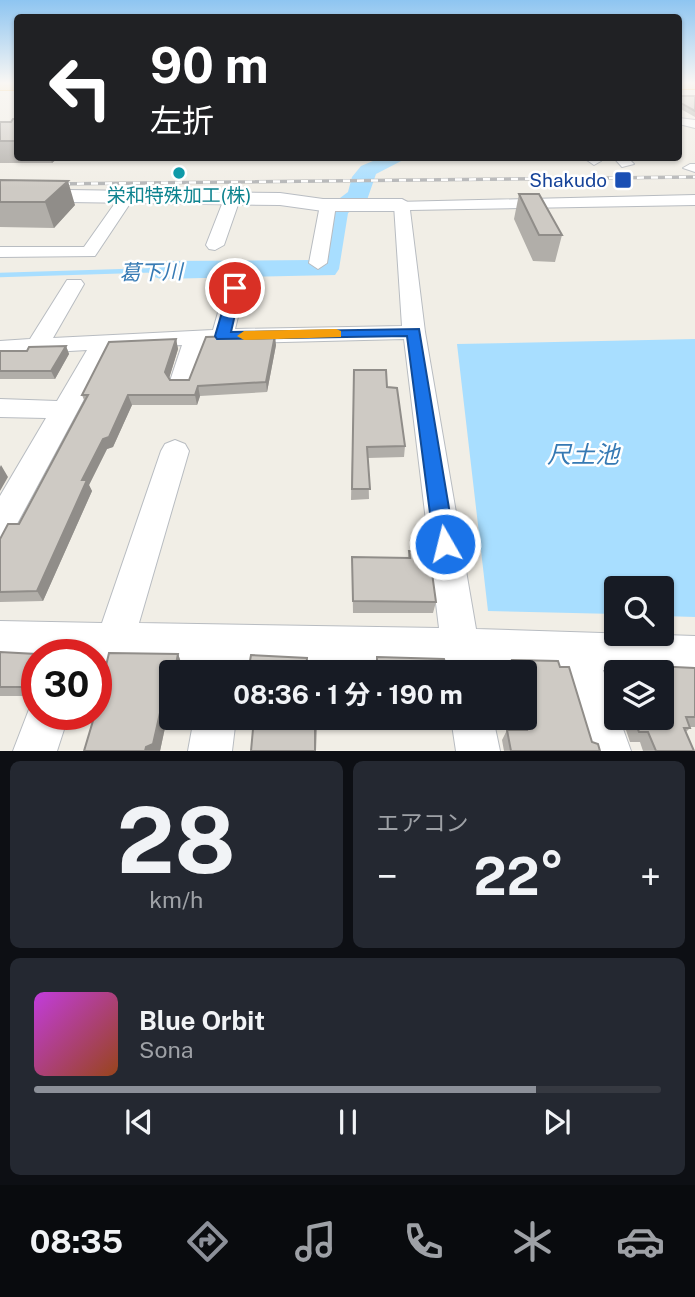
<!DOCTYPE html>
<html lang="ja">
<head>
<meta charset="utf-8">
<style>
	:root { --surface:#171b24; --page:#242831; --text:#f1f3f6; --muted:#9ea1a6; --line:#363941; --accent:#8c9099 }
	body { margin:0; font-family:"Public Sans","Noto Sans JP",sans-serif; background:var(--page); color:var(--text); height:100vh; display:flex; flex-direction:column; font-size:26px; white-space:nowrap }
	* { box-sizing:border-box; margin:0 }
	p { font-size:23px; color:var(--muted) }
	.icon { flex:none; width:38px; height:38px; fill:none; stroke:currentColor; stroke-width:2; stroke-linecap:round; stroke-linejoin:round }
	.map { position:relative; height:751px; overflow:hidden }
	.details { display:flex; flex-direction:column; gap:10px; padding:10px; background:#0d0f14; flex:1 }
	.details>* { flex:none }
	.guide { position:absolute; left:14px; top:14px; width:668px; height:147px; border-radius:7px; box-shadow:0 2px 5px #0004; background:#202124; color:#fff; overflow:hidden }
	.fabs { position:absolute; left:604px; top:576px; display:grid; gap:14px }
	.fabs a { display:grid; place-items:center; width:70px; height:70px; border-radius:7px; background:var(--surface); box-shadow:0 2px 5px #0004; font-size:35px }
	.speed { position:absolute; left:21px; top:639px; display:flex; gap:14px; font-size:35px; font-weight:700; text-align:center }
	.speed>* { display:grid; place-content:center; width:91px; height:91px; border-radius:50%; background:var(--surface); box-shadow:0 2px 5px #0004; line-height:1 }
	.speed .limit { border:10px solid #d22; background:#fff; color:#111 }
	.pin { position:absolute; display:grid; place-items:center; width:60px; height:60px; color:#fff; margin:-30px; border:4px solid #fff; border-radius:50%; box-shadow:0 2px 7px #0007 }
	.me { position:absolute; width:77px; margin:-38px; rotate:352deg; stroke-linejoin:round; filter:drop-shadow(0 0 5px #0008) }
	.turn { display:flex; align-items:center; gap:24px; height:147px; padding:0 21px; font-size:32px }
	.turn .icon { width:91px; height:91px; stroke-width:2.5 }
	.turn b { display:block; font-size:49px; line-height:60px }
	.big { font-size:52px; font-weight:700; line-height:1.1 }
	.details .widget { flex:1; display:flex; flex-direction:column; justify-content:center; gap:10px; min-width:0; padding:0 24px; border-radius:10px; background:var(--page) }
	.details .dial { align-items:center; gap:0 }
	.dial b { font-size:91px; line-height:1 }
	.song { display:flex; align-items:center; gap:21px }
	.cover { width:84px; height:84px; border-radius:10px; background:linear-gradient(135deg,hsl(290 70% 55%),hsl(20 70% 35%)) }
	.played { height:7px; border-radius:4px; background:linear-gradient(90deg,var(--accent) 80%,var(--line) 80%) }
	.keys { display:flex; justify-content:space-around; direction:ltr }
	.heat { display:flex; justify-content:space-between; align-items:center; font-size:38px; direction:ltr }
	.details .tiles { flex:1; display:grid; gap:10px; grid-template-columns:1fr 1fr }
	.widget:last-child { grid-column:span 2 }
	.trip { position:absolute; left:159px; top:660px; width:378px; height:70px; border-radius:7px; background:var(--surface); box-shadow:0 2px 5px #0004; font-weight:700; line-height:70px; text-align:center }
	.menu { display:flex; height:112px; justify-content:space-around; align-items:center; background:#090b0e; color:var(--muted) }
	.menu .icon { width:49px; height:49px }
	.menu .on { color:var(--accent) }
	.menu b { font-size:32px; color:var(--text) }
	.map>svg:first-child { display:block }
	.water { fill:#a8deff }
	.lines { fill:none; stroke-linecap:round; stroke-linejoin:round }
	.stream { stroke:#a8deff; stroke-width:4.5 }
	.river { fill:#a8deff; fill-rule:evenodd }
	.street-casing { stroke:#b8bcc1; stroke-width:2 }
	.secondary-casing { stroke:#b9bdc3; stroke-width:2 }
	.highway-casing { stroke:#f79b00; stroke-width:2 }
	.street { fill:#fff; fill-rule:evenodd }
	.secondary { fill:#fff; fill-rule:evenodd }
	.highway { fill:#ffdc8f; fill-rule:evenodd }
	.rail-casing { stroke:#b5b6b7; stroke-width:3.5 }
	.rail { stroke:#fff; stroke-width:2.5; stroke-dasharray:7; stroke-linecap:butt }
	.wall { fill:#b1aea9 }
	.shaded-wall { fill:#908d89 }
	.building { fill:#cecac4; stroke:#908d89; stroke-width:2 }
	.route { fill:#1a73e8; stroke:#114b97; stroke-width:2 }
	.slow { fill:#f59e0b }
	.culture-dot { fill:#0f9aa8; stroke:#fff; stroke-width:2.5 }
	.transit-dot { fill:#1a4fb4; stroke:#fff; stroke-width:2.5 }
	.labels { text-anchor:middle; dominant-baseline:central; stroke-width:5; stroke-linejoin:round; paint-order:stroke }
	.far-transit-label { font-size:19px; fill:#164399; stroke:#fff; text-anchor:end }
	.far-culture-label { font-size:19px; fill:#0d838f; stroke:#fff }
	.far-water-label { font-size:21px; font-style:italic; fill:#367ab4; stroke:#fff }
	.water-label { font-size:24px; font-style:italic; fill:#367ab4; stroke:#fff }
</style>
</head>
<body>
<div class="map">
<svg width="695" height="751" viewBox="0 0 695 751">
	<rect width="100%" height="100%" fill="#f1eee6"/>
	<path class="water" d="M695,339V617L662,616V588H616V614L488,611L457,344Z"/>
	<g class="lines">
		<path class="stream" d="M0,275L161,270"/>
		<path class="river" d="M380,158H407L376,174L367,200L348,213L339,269L335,275L161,279L151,276L147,270L151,264L161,261L313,260L324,210L348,192L352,177L361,166Z"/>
		<defs>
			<path id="street" d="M679,118L695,120V128L679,124Z
				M584,158H598L601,161L594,165Z
				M614,158H628L634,164L622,167Z
				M690,164H695V172L683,168Z
				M125,194L133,199L95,256L0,257V247H84L120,196Z
				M232,194L240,199L224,245L215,250L209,249L206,245L224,199Z
				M695,195V205L410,210L425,332L476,629L695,636V674L603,670L616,708V718H619L631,751H587L563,669L483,668L484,672H444V667L243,663L242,672H202L204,663L96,661V654H37V660L0,659V621L102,623L161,451L165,444L175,440L185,444L189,451L139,623L439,628L404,339L206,344L191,387H173L170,381L182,345L111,349L11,535L0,539V496L46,418L0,417V399L57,401L87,350L0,355V341L30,339L67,280H81L84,284L53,338L213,330L225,288L235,282L245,288L235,329L402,326L394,205L396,202Z
				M328,200L336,205L327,263L318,269L309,263L320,205Z
				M37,698V714H69L57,751H13L33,699Z
				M194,718H236L232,751H188Z
				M451,718H493L500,751H456Z"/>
			<path id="secondary" d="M0,189L280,193L323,199H402L413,205L402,211H323L280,205L0,201Z"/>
			<path id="highway" d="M0,83H18V90H0Z
				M679,83H695V89H679Z"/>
		</defs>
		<use href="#street" class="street-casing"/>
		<use href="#secondary" class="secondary-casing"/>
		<use href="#highway" class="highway-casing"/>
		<use href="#street" class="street"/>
		<use href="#secondary" class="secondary"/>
		<use href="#highway" class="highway"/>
		<defs>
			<path id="rail" d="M49,184L695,177"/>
		</defs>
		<use href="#rail" class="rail-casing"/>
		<use href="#rail" class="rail"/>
	</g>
	<path class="wall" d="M679,96H695V117L679,108Z
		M18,119V158H58L52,163H0V122H11Z
		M0,180L75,205L54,228L0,227Z
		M519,194L562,235L555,262L533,261L514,219Z
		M176,339L178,349L169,378L170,380H189L276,345L267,392L200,396L197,405H132L113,447L107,449L89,485L92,491L43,601L0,602V539L19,524L84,400L82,395Z
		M66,346L69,354L55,379H0V351H27Z
		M354,370L387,387L405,446L404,457L368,458L369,499L351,500Z
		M409,551L436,602L433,613H353L352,557L408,558Z
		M0,652L37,655V681L31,696H0Z
		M178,654L182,665L181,672H172V695L160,751H84Z
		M512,660L560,667L592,742L600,751H504L502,740L507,730H520L517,718H525V672H508Z
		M614,664L695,668V727H690V728L686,732L694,751H643L640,742H630L622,718H662V672H616V700L607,674Z
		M235,718H317L254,725H238Z"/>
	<path class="shaded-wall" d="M50,158H58L52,163Z
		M68,181L75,205L54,228L45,202Z
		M275,335L276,345L267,392L266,382Z
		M176,339L178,349L168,382L165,372Z
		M66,346L69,354L55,379L51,371Z
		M198,386L200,396L197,405L195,395Z
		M128,395L132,405L113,447L107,449L89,485L92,491L43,601L37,591L82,480L103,439Z
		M1,465L8,477L0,491V467Z
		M36,654L37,681L31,696L22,687Z
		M178,654L182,665L181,672H179L176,664Z
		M171,664L175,672H172V695L160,751H145Z
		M315,718H317L316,751H315Z"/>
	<path class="building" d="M679,96H695V111L679,102Z
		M13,119H18V141H0V122H11Z
		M0,180L68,181L45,202H0Z
		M519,194H539L562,235H539Z
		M275,335L266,382L198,386L195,395H128L109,437L103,439L82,480H87L37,591L0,592V539L8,524H19L88,395H82L109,342L176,339L165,372L170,380H189L206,337Z
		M66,346L51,371H0V351H27L29,347Z
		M354,370H386L387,387L397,388L405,446L367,447L370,489H352Z
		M409,551H429L436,602L353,601L352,557L410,558Z
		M0,652L36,654L22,687H0Z
		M109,653L178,654L176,664H171L153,744L146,747L145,751H84L95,714H96V708Z
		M251,655L307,658L306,672H248Z
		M377,657L444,659L445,663L451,664L452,672H377Z
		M512,660L558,661L560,667H569L592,742L598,744L600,751H511L507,730H527L524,718L525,672H514Z
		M614,664L695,668V717H686L690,728H684L694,751H656L648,732H639L633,718H662V672H617Z
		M254,718H315V751H251Z"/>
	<linearGradient id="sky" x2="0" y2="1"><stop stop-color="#8ec5f1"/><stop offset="0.44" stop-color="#f9f7f4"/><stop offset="1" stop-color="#f9f7f4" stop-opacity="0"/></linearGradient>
	<rect width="695" height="188" fill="url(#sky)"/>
	<path class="route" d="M230,285L241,288L231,332L419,329L455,544L452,551L445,553L437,551L434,544L407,336L217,339L215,336Z"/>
	<path class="slow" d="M336,329L341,331V337L244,340L237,336L244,331Z"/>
	<circle class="culture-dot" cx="179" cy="173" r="7"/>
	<rect class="transit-dot" x="614" y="171" width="18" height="18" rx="3.5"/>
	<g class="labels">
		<g class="far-transit-label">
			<text x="607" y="180">Shakudo</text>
		</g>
		<g class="far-culture-label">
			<text x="179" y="195">栄和特殊加工(株)</text>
		</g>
		<g class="far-water-label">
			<text transform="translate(151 272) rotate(-1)">葛下川</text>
		</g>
		<g class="water-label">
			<text x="583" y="454">尺土池</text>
		</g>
	</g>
</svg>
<div class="fabs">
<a><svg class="icon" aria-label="search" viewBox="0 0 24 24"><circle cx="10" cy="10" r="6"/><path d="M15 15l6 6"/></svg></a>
<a><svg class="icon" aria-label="layers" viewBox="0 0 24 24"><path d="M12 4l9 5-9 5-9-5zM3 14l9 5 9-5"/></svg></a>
</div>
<div class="speed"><div class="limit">30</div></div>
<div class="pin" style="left:235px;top:288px;background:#d93025"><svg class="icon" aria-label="arrive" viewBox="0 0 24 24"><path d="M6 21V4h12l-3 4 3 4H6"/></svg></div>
<svg class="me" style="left:445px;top:544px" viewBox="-20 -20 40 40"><circle r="17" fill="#1a73e8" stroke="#fff" stroke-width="3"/><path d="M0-11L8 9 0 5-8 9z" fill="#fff"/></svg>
<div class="trip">08:36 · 1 分 · 190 m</div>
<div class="guide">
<div class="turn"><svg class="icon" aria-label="left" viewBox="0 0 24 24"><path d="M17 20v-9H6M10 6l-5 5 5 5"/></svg><div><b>90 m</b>左折</div></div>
</div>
</div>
<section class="details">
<div class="tiles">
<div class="widget dial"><b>28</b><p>km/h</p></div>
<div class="widget"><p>エアコン</p>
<div class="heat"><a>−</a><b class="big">22°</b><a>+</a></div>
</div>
<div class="widget">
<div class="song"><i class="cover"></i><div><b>Blue Orbit</b><p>Sona</p></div></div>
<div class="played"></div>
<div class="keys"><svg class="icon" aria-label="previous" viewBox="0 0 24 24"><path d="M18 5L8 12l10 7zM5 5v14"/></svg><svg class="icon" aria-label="pause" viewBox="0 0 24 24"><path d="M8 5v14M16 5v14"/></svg><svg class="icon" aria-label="next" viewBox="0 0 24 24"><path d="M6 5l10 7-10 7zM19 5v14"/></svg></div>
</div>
</div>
</section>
<nav class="menu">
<b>08:35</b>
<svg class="icon on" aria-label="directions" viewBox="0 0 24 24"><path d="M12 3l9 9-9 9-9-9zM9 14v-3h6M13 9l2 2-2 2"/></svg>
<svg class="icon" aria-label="music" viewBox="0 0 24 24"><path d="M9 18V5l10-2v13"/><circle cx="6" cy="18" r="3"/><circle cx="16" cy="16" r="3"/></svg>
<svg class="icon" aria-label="phone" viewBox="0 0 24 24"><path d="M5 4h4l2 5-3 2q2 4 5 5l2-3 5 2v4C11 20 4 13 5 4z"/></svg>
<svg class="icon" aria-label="climate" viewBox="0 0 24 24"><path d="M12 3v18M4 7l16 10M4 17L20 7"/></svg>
<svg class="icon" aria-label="car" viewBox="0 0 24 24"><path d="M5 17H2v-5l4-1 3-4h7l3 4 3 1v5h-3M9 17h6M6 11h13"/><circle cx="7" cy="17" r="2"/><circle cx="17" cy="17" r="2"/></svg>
</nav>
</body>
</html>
